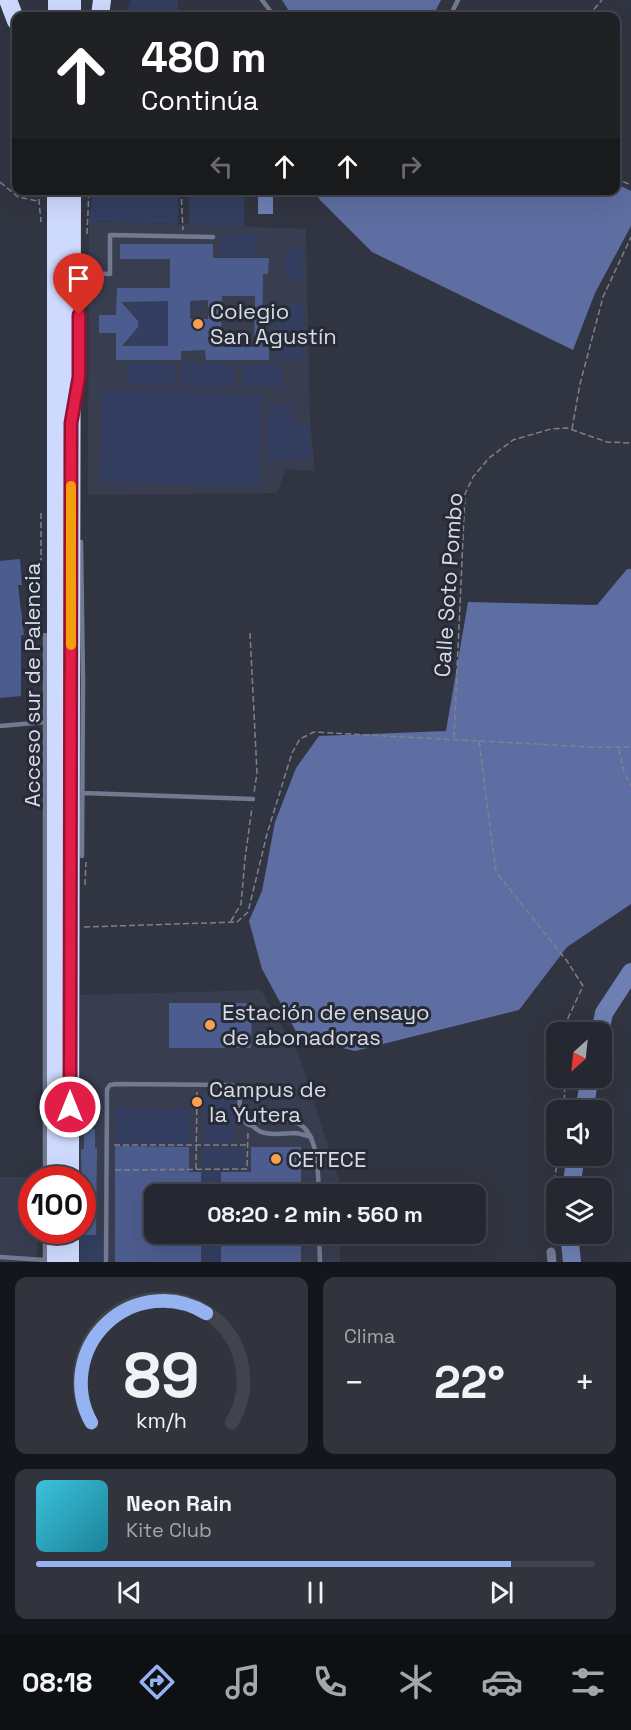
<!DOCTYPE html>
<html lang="es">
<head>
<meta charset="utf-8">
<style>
	:root { --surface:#252831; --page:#31343d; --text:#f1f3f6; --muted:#a3a6ab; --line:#42444d; --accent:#95b2f1 }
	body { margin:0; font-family:"Space Grotesk",sans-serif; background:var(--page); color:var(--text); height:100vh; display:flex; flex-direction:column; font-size:22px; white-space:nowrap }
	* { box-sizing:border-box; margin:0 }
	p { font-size:20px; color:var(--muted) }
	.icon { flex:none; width:33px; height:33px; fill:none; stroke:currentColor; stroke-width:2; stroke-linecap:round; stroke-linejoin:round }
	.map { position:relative; height:1262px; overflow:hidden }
	.panel { display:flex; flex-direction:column; gap:15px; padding:15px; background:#14161b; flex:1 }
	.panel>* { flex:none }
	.top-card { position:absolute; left:12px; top:12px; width:608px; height:183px; border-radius:12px; box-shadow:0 6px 24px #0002,0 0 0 2px var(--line); background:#202124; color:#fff; overflow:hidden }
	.needle { width:39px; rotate:207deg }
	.fabs { position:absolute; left:546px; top:1022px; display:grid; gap:12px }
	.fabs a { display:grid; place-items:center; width:66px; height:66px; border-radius:12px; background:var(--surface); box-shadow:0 6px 24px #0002,0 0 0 2px var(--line); font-size:30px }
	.speed { position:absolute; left:18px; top:1166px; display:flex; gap:12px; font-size:30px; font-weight:700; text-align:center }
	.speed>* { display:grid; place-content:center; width:78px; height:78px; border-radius:50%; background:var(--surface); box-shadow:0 6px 24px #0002,0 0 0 2px var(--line); line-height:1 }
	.speed .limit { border:9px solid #d22; background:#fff; color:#111 }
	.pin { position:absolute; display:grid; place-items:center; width:51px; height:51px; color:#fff; margin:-62px -26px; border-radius:50% 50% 50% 0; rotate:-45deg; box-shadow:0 0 6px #0007 }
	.pin .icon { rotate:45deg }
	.me { position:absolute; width:66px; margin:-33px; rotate:0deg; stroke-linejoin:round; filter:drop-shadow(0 0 4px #0008) }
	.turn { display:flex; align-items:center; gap:21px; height:126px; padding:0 30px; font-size:27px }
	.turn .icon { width:78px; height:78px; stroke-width:2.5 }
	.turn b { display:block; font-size:42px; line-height:51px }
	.lanes { display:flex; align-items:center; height:57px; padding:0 30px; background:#0003; justify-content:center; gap:30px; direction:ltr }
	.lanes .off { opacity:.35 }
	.big { font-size:45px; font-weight:700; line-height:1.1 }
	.panel .tile { flex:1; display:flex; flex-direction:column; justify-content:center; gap:9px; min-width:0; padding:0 21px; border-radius:12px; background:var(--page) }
	.panel .dial { align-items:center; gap:0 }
	.dial svg { height:156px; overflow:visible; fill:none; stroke:var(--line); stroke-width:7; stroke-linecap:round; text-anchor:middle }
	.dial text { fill:var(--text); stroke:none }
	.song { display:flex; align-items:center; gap:18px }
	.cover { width:72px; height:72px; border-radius:9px; background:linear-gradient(135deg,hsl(190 70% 55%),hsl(190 70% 35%)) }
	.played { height:6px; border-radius:3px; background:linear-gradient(90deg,var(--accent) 85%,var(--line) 85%) }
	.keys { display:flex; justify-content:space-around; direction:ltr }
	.heat { display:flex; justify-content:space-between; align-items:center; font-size:33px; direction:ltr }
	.panel .tiles { flex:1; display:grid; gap:15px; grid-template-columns:1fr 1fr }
	.tile:last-child { grid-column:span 2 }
	.trip { position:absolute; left:144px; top:1184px; width:342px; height:60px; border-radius:12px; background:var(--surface); box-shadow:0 6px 24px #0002,0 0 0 2px var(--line); font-weight:700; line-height:60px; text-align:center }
	.dock { display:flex; height:96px; justify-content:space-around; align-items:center; background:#0f1014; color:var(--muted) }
	.dock .icon { width:42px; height:42px }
	.dock .current { color:var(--accent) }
	.dock b { font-size:27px; color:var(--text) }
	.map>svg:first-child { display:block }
	.built { fill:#383e50 }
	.green { fill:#333e60 }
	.forest { fill:#5e6ea2 }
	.water { fill:#6e7fb4 }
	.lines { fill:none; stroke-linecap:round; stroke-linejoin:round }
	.river { stroke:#6e7fb4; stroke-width:18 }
	.building { fill:#4d5c8e; fill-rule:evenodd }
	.path { stroke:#7e818c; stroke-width:1.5; stroke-dasharray:6 3; stroke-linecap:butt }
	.lane { stroke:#727a92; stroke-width:4.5 }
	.street { stroke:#727a92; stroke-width:9 }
	.highway { stroke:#cedafd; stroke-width:18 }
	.route-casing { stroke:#92132f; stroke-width:15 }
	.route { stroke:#e11d48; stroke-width:10 }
	.slow { stroke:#f59e0b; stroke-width:10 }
	.poi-dot { fill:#f99f4d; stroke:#272b37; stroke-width:2 }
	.labels { text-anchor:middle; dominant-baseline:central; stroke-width:6; stroke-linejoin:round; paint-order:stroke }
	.poi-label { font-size:22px; fill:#d9dce4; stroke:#272b37; text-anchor:start }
	.street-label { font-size:22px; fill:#d9dce4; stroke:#272b37 }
</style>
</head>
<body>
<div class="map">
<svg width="631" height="1262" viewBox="0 0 631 1262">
	<rect width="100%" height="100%" fill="#313541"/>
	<path class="built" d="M89,221L306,229L310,419L315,471L286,469L277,493L88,495Z
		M261,990L299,1056L340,1183V1194H154V1233H340V1262H80V1230H82V1179H80V995Z
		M0,1177H36V1179H32V1230H37V1262H0Z"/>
	<path class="green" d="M131,0H178V16H125Z
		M93,191H178V224L89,221Z
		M189,191H244V227L189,225Z
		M221,233L258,235L257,255H220Z
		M303,248L302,281L285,279L286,249Z
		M168,301V346H130V333L134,332L138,327V320L133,315H130V302Z
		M304,303L303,360H276L277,305Z
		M181,363L235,364V387L180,386Z
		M128,364H175V386L128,384Z
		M242,364H282L283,387L242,386Z
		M102,390L262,394L260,486L100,482Z
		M268,404L293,405V426L309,425L311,459L296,460L293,429L292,460H267Z
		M224,1090L232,1095L234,1100V1144L204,1143V1091Z
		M116,1108L189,1109V1143H116Z
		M203,1148H244V1167L203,1166Z
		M201,1172H221V1194H201Z
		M201,1233H221V1262H201Z
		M80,1235H104L103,1262H80Z"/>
	<path class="forest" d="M282,0H441L433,16H292Z
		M615,183L631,191V226L595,293L573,350L372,252L320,200L315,191L615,190Z
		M627,569H631V904L567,947L519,1010L355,1051L299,1037L262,969L249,921L262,891L275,822L296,768L319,736L446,731L468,602L597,605Z"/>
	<path class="water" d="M258,191H273V214H258Z"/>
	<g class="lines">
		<path class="river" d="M600,1032L604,1013L631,972
			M584,1110L590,1077
			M571,1188L576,1155
			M569,1233L572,1262"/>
	</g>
	<path class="building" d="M120,244H213V258H269L268,274H263L262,347H269V360H206L205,350L181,351V360H116V333H99V315H116L117,288H170V259H120ZM222,296H255L254,347H221ZM208,300V319H190V301ZM168,301V346H122L138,327V321L121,302Z
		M20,559L22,585H18L24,635H21V696L0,698V561Z
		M169,1003H252L251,1048H169Z
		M84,1128L95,1129V1148H97L96,1235H82L81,1149H84Z
		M115,1146L189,1147V1172H201V1194H154V1233H201V1262H115Z
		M251,1147H301V1194H221V1172H251Z
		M221,1233H301V1262H221Z"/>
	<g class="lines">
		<path class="path" d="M588,16L602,0
			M12,35L16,52
			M615,178L631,185
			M0,182L18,197L38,201
			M38,190L41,222
			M181,190L183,230
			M87,234L89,190
			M572,429L580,384L603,297L631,237
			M41,627V512
			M250,633L257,773L254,793
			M454,738L465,494L473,477L489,458L513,440L551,429L567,428L607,442L631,443
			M479,741L496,872L567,961L583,986L568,1018L567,1032
			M619,749L624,772L631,786
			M85,885L86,862
			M231,921L241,904L245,859L252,807
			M84,927L237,922L248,912L267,834L292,753L300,739L314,732L589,747H631
			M564,1110L565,1077
			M114,1145H247
			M196,1169L197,1092
			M115,1170L247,1169L248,1133
			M552,1244L551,1206L558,1155"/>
		<path class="lane" d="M262,0L274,16
			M450,16L458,0
			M79,273L110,274V235L213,237
			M81,542L83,681L82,856
			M45,635V1179
			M0,726L45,722
			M83,793L253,799
			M253,1126C263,1138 282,1133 296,1133C301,1134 306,1135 311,1137
			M45,1230V1260
			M319,1233L320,1262
			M0,1257L45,1260
			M106,1262L107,1089L110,1085L116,1084L232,1085L239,1090C240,1102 238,1125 253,1126L256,1122C268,1121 283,1119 294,1122C319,1128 318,1174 319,1194"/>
		<path class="street" d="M551,1252L552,1262"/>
		<path class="highway" d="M8,0L16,21
			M57,16V0
			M72,16V0
			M100,16L102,0
			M56,1179V190
			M70,1179L72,190
			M56,1262V1230
			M70,1262V1230"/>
	</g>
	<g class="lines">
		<defs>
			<path id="route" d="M70,1107L71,423L79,377V315"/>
		</defs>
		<use href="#route" class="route-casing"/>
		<use href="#route" class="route"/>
		<path class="slow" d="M71,645V486"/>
	</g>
	<g class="poi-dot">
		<circle cx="198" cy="324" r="6"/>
		<circle cx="210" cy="1025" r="6"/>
		<circle cx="197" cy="1102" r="6"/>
		<circle cx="276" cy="1159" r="6"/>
	</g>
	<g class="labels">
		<g class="poi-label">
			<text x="210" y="311">Colegio<tspan x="210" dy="25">San Agustín</tspan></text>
			<text x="222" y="1012">Estación de ensayo<tspan x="222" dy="25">de abonadoras</tspan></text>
			<text x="209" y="1089">Campus de<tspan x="209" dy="25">la Yutera</tspan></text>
			<text x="288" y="1159">CETECE</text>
		</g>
		<g class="street-label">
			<text transform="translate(448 585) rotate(-86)">Calle Soto Pombo</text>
			<text transform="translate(32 685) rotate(-90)">Acceso sur de Palencia</text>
		</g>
	</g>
</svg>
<div class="fabs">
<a><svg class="needle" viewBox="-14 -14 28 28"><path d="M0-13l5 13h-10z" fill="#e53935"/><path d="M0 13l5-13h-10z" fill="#a3a6ab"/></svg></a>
<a><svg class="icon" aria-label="sound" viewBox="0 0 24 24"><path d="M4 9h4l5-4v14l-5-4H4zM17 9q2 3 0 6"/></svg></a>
<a><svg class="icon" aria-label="layers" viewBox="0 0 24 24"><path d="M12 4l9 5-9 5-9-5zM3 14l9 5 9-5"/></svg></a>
</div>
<div class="speed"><div class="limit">100</div></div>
<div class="pin" style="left:79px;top:315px;background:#d93025"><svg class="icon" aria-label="arrive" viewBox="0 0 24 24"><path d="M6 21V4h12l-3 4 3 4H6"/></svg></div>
<svg class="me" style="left:70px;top:1107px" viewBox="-20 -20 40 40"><circle r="17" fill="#e11d48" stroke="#fff" stroke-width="3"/><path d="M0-11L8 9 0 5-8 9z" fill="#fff"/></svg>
<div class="trip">08:20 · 2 min · 560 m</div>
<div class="top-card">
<div class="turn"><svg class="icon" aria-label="ahead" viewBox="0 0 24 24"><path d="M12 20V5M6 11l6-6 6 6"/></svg><div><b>480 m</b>Continúa</div></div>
<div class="lanes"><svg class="icon off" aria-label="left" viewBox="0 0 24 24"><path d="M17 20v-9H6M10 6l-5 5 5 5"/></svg><svg class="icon" aria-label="ahead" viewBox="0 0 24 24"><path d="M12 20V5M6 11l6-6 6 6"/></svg><svg class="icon" aria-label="ahead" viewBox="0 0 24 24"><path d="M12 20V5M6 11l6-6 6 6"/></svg><svg class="icon off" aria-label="right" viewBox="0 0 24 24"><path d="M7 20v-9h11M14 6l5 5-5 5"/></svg></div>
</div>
</div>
<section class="panel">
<div class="tiles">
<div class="tile dial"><svg viewBox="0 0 100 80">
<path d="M14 69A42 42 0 1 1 86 69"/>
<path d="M14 69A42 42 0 0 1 73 13" stroke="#95b2f1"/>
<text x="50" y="56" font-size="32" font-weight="700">89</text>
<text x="50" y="72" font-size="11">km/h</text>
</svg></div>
<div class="tile"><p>Clima</p>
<div class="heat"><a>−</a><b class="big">22°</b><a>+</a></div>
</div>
<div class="tile">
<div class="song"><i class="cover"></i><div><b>Neon Rain</b><p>Kite Club</p></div></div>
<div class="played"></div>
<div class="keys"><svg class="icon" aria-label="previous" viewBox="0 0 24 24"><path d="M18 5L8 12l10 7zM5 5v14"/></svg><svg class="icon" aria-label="pause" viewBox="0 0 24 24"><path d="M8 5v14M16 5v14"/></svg><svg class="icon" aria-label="next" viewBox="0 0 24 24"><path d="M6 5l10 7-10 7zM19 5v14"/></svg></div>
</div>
</div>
</section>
<nav class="dock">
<b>08:18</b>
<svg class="icon current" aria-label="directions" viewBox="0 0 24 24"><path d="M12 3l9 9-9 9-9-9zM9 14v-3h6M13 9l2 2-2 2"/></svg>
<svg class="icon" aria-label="music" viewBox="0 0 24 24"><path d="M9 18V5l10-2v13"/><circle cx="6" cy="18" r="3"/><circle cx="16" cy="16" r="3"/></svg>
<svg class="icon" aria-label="phone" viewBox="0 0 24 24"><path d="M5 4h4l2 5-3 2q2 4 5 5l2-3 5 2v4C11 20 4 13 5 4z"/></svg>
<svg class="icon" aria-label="climate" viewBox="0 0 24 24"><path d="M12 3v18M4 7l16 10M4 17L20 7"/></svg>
<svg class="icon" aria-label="car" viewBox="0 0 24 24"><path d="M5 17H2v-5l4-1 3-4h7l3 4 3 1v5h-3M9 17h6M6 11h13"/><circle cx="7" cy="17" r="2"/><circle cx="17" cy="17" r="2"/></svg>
<svg class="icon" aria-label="filters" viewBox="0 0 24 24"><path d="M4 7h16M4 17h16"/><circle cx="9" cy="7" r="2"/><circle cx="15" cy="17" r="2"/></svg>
</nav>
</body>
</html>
